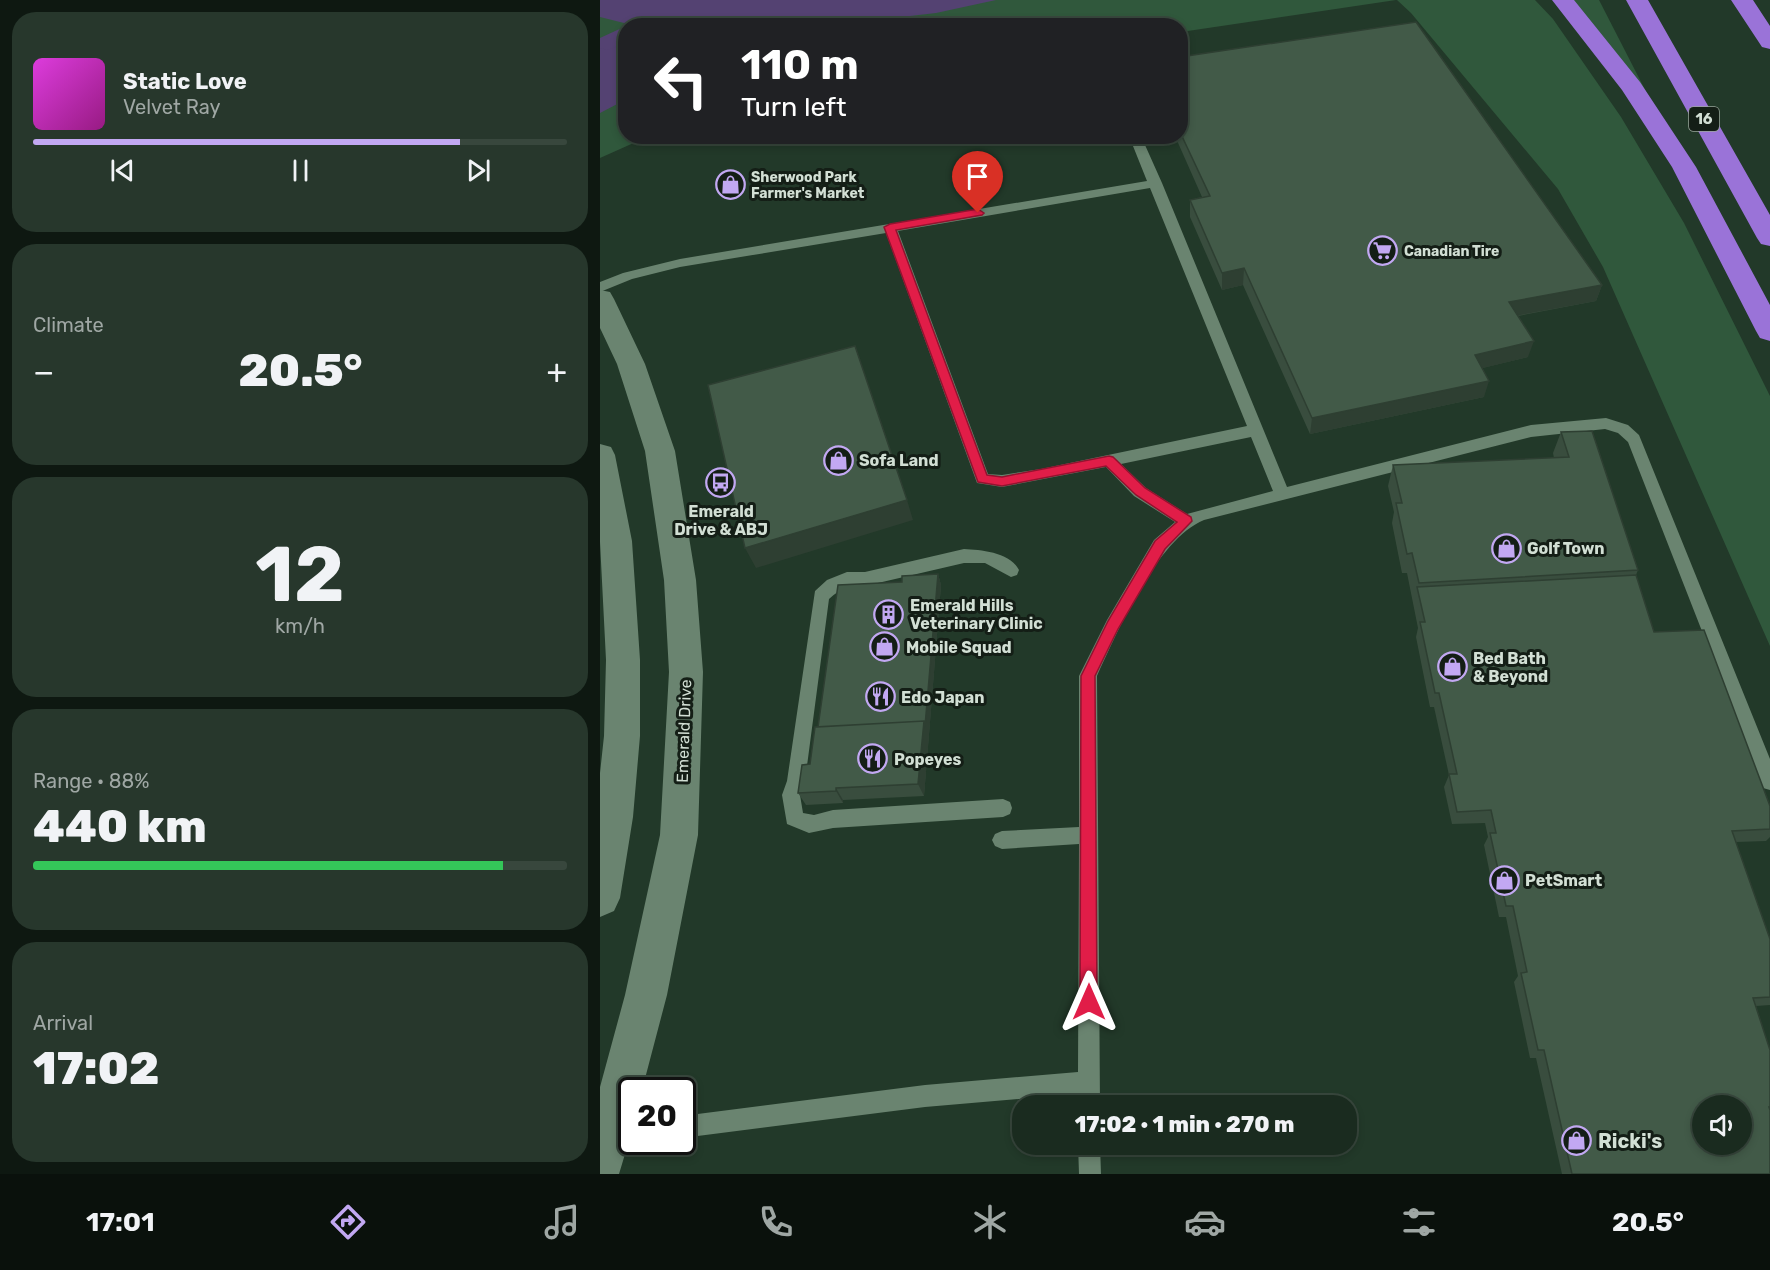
<!DOCTYPE html>
<html lang="en">
<head>
<meta charset="utf-8">
<style>
	:root { --surface:#1a2b1f; --page:#27372c; --text:#f1f3f6; --muted:#9fa7a4; --line:#38473d; --accent:#c2a8f2 }
	body { margin:0; font-family:Rubik,sans-serif; background:var(--page); color:var(--text); height:100vh; display:flex; flex-direction:column; font-size:22px; white-space:nowrap }
	* { box-sizing:border-box; margin:0 }
	p { font-size:20px; color:var(--muted) }
	.icon { flex:none; width:33px; height:33px; fill:none; stroke:currentColor; stroke-width:2; stroke-linecap:round; stroke-linejoin:round }
	.map { position:relative; flex:1; overflow:hidden }
	.drawer { display:flex; flex-direction:column; gap:12px; padding:12px; background:#0e1811; width:600px }
	.drawer>* { flex:none }
	.top-card { position:absolute; left:18px; top:18px; width:570px; height:126px; border-radius:24px; box-shadow:0 3px 9px #0003,0 0 0 2px var(--line); background:#202124; color:#fff; overflow:hidden }
	.tools { position:absolute; left:1092px; top:1095px; display:grid; gap:12px }
	.tools a { display:grid; place-items:center; width:60px; height:60px; border-radius:50%; background:var(--surface); box-shadow:0 3px 9px #0003,0 0 0 2px var(--line); font-size:30px }
	.speed { position:absolute; left:18px; top:1077px; display:flex; gap:12px; font-size:30px; font-weight:700; text-align:center }
	.speed>* { display:grid; place-content:center; width:78px; height:78px; border-radius:50%; background:var(--surface); box-shadow:0 3px 9px #0003,0 0 0 2px var(--line); line-height:1 }
	.speed .limit { border:3px solid #111; border-radius:9px; background:#fff; color:#111 }
	.pin { position:absolute; display:grid; place-items:center; width:51px; height:51px; color:#fff; margin:-62px -26px; border-radius:50% 50% 50% 0; rotate:-45deg; box-shadow:0 0 6px #0007 }
	.pin .icon { rotate:45deg }
	.me { position:absolute; width:66px; margin:-33px; rotate:0deg; stroke-linejoin:round; filter:drop-shadow(0 0 4px #0008) }
	.turn { display:flex; align-items:center; gap:21px; height:126px; padding:0 24px; font-size:27px }
	.turn .icon { width:78px; height:78px; stroke-width:2.5 }
	.turn b { display:block; font-size:42px; line-height:51px }
	.big { font-size:45px; font-weight:800; line-height:1.1 }
	.drawer .card { flex:1; display:flex; flex-direction:column; justify-content:center; gap:9px; min-width:0; padding:0 21px; border-radius:24px; background:var(--page) }
	.drawer .dial { align-items:center; gap:0 }
	.dial b { font-size:78px; line-height:1 }
	.song { display:flex; align-items:center; gap:18px }
	.cover { width:72px; height:72px; border-radius:9px; background:linear-gradient(135deg,hsl(300 70% 55%),hsl(310 70% 35%)) }
	.played { height:6px; border-radius:3px; background:linear-gradient(90deg,var(--accent) 80%,var(--line) 80%) }
	.keys { display:flex; justify-content:space-around; direction:ltr }
	.heat { display:flex; justify-content:space-between; align-items:center; font-size:33px; direction:ltr }
	.charge { height:9px; border-radius:4px; background:linear-gradient(90deg,#34c759 88%,var(--line) 0) }
	.trip { position:absolute; left:412px; top:1095px; width:345px; height:60px; border-radius:24px; background:var(--surface); box-shadow:0 3px 9px #0003,0 0 0 2px var(--line); font-weight:800; line-height:60px; text-align:center }
	.tab-bar { display:flex; height:96px; justify-content:space-around; align-items:center; background:#0a110c; color:var(--muted) }
	.tab-bar .icon { width:42px; height:42px }
	.tab-bar .active { color:var(--accent) }
	.tab-bar b { font-size:27px; color:var(--text) }
	main { display:flex; flex:1; min-height:0 }
	.map>svg:first-child { display:block }
	.green { fill:#30583c }
	.water { fill:#544272 }
	.lines { fill:none; stroke-linecap:round; stroke-linejoin:round }
	.canal { fill:#544272; fill-rule:evenodd }
	.service { fill:#6a8470; fill-rule:evenodd }
	.tertiary { fill:#6a8470; fill-rule:evenodd }
	.motorway { fill:#9a73d8; fill-rule:evenodd }
	.wall { fill:#394d3e }
	.shaded-wall { fill:#2e3f32 }
	.building { fill:#425a48; stroke:#2e3f32; stroke-width:1.5; fill-rule:evenodd }
	.route { fill:#e11d48; stroke:#92132f; stroke-width:1.5 }
	.labels { text-anchor:middle; dominant-baseline:central; stroke-width:6; stroke-linejoin:round; paint-order:stroke }
	.far-poi-label { font-size:14px; font-weight:bold; fill:#d2dfd4; stroke:#141e16; text-anchor:start }
	.shield { fill:#141e16; stroke:#99a59b; stroke-width:1.5 }
	.shield-label { font-size:15px; font-weight:bold; fill:#d2dfd4 }
	.poi-label { font-size:16px; font-weight:bold; fill:#d2dfd4; stroke:#141e16; text-anchor:start }
	.street-label { font-size:16px; fill:#d2dfd4; stroke:#141e16 }
	.near-poi-label { font-size:20px; font-weight:bold; fill:#d2dfd4; stroke:#141e16; text-anchor:start }
</style>
</head>
<body>
<main>
<section class="drawer">
<div class="card">
<div class="song"><i class="cover"></i><div><b>Static Love</b><p>Velvet Ray</p></div></div>
<div class="played"></div>
<div class="keys"><svg class="icon" aria-label="previous" viewBox="0 0 24 24"><path d="M18 5L8 12l10 7zM5 5v14"/></svg><svg class="icon" aria-label="pause" viewBox="0 0 24 24"><path d="M8 5v14M16 5v14"/></svg><svg class="icon" aria-label="next" viewBox="0 0 24 24"><path d="M6 5l10 7-10 7zM19 5v14"/></svg></div>
</div>
<div class="card"><p>Climate</p>
<div class="heat"><a>−</a><b class="big">20.5°</b><a>+</a></div>
</div>
<div class="card dial"><b>12</b><p>km/h</p></div>
<div class="card"><p>Range · 88%</p><b class="big">440 km</b><div class="charge"></div></div>
<div class="card"><p>Arrival</p><b class="big">17:02</b></div>
</section>
<div class="map">
<svg width="1170" height="1174" viewBox="0 0 1170 1174">
	<rect width="100%" height="100%" fill="#223929"/>
	<path class="green" d="M0,0H796L581,32L580,26H26V136L47,137L0,158Z
		M797,0H935L953,19L1021,117L1084,223L1170,396V646L1003,267L958,189L811,13Z
		M969,0H999L1058,115Z"/>
	<path class="water" d="M0,0H396L336,13L232,25H32L0,17Z
		M0,41L26,50L25,100L0,113Z"/>
	<g class="lines">
		<path class="canal" d="M26,26V43L8,50L0,48V38Z"/>
		<path class="service" d="M529,136H541L562,183L687,487L931,425L1006,418L1028,425L1039,435L1170,759V790L1163,788L1161,782L1028,442L1018,433L1005,429L931,437L604,520C557,539 518,631 497,676L500,1106H478V1094L325,1107L82,1138V1116L325,1085L478,1072L479,844L402,849L395,846L392,840L395,834L402,831L479,827V676L507,620L554,540L575,522L534,496L506,467L402,487L377,483L286,233L80,267L32,279L0,292V282L23,273L80,259L547,181ZM550,188L647,426L441,469L402,475L388,474L298,231ZM651,437L673,491L587,514L546,488L521,464Z
			M364,549C381,550 410,552 419,570L417,575L411,577L385,563H364L265,586C249,586 241,588 229,599L205,781L200,795L203,813L214,815L233,810L403,799L410,802L412,808L410,814L403,817L233,828L209,833L187,824L182,795L187,781L215,591L227,580L247,572H265Z
			M478,1144H500L501,1174H479Z"/>
		<path class="tertiary" d="M0,290L10,292L14,299L45,364L75,451L96,580L103,672L98,835L67,995L42,1090H32V1131L19,1174H0V1087L25,995L60,835L69,672L64,580L45,451L17,364L0,328Z
			M0,444L11,447L15,455L32,541L40,660V736L33,817L20,898L14,911L0,917V773L4,736L6,660L0,542Z"/>
		<path class="motorway" d="M952,0H974L1040,82L1096,167L1170,305V341L1160,338L1156,331L1072,167L1022,90Z
			M1026,0H1048L1170,215V246L1161,244L1157,238Z
			M1131,0H1153L1170,26V49L1162,47Z"/>
	</g>
	<path class="wall" d="M580,57L1002,285L996,301L918,316L928,357L882,368L884,397L710,434L643,285L622,290L590,217V200L602,197L575,136H580Z
		M961,432L1038,570L1036,575L1054,632L1170,806V837L1166,841L1136,842L1170,939V1005L1156,1006L1170,1050V1174H962L936,1058H930L914,982L918,976L906,917H899L884,845L888,837L885,823L852,824L844,787L849,775L834,707H830L816,637L818,628L807,573H802L792,523L794,512L788,486L793,465L954,458L953,453Z
		M338,574L341,585L324,796L243,800V803L206,805L198,793L210,764L218,727L302,582Z"/>
	<path class="shaded-wall" d="M644,268L643,285L622,290V273Z
		M1002,285L996,301L904,318L909,302Z
		M934,341L928,357L871,371L875,355Z
		M889,381L884,397L710,434L712,418Z
		M307,500L313,520L156,568L145,548Z
		M338,574L341,585L329,735L325,726Z
		M324,721L329,735L324,796L318,784Z
		M236,788L243,800V803L236,791Z"/>
	<path class="building" d="M816,22L1002,285L909,302L934,341L875,355L889,381L712,418L644,268L622,273L590,200L610,196L580,132V57Z
		M255,346L307,500L145,548L108,385Z
		M992,431L1038,570L819,583L812,553L807,554L796,503H802L793,465L969,457L961,432Z
		M338,574L325,726L324,721L218,727L238,585L302,582V576Z
		M1036,575L1054,632L1104,630L1170,806V829L1132,831L1170,939V997L1153,998L1170,1050V1107H1169L1170,1110V1174H972L944,1050H938L921,973L927,972L913,906H906L890,833H896L891,810L857,812L849,774H857L839,693H835L820,622H825L817,587ZM1102,1106H1142V1144H1102Z
		M324,721L318,784L236,788V791L198,793L202,765L210,764L215,727Z"/>
	<path class="route" d="M378,209L384,213L382,215L296,230L387,475L402,477L509,456L513,457L545,488L591,517L592,521L565,549L518,629L495,676L497,1002L495,1008L489,1011L483,1008L480,1002L481,676L508,621L555,541L577,522L536,495L506,466L402,486L378,482L284,227L290,224Z"/>
	<defs>
		<symbol id="shop-ring" viewBox="-11 -11 22 22"><circle r="9.5" fill="#141e16" stroke="#c2a8f2" stroke-width="1.5"/><path d="M-5-2.5h2.3a2.7 3.5 0 0 1 5.4 0H5L5.5 6h-11ZM-1.5-2.5h3a1.5 2.3 0 0 0-3 0Z" fill="#c2a8f2"/></symbol>
		<symbol id="supermarket-ring" viewBox="-11 -11 22 22"><circle r="9.5" fill="#141e16" stroke="#c2a8f2" stroke-width="1.5"/><path d="M-6-5.5h2.5l.6 2H6L4.5 2H-2.5L-4.4-4H-6ZM-1.5 3.2a1.3 1.3 0 1 0 .1 0ZM3 3.2a1.3 1.3 0 1 0 .1 0Z" fill="#c2a8f2"/></symbol>
		<symbol id="bus-ring" viewBox="-11 -11 22 22"><circle r="9.5" fill="#141e16" stroke="#c2a8f2" stroke-width="1.5"/><path d="M-5-6H5V4H4V6H2V4H-2V6H-4V4H-5ZM-3.5-4V0h7V-4ZM-3.5 1.2v1.5H-2V1.2ZM2 1.2v1.5H3.5V1.2Z" fill="#c2a8f2"/></symbol>
		<symbol id="building-ring" viewBox="-11 -11 22 22"><circle r="9.5" fill="#141e16" stroke="#c2a8f2" stroke-width="1.5"/><path d="M-4-6H4V6H1V3H-1V6H-4ZM-2.5-4.3h1.7v1.8h-1.7ZM.8-4.3h1.7v1.8H.8ZM-2.5-1h1.7V.8h-1.7ZM.8-1h1.7V.8H.8Z" fill="#c2a8f2"/></symbol>
		<symbol id="restaurant-ring" viewBox="-11 -11 22 22"><circle r="9.5" fill="#141e16" stroke="#c2a8f2" stroke-width="1.5"/><path d="M-5-6h1v4h1v-4h1v4h1v-4h1v5L-1.5 .5V6h-2V.5L-5-1ZM5-6V6H3V1.5H1.5Q1.5-4 5-6Z" fill="#c2a8f2"/></symbol>
	</defs>
	<g fill-rule="evenodd">
		<use href="#shop-ring" x="114" y="168" width="33" height="33"/>
		<use href="#supermarket-ring" x="766" y="234" width="33" height="33"/>
		<use href="#shop-ring" x="222" y="444" width="33" height="33"/>
		<use href="#bus-ring" x="104" y="466" width="33" height="33"/>
		<use href="#shop-ring" x="890" y="532" width="33" height="33"/>
		<use href="#building-ring" x="272" y="598" width="33" height="33"/>
		<use href="#shop-ring" x="268" y="630" width="33" height="33"/>
		<use href="#shop-ring" x="836" y="650" width="33" height="33"/>
		<use href="#restaurant-ring" x="264" y="680" width="33" height="33"/>
		<use href="#restaurant-ring" x="256" y="742" width="33" height="33"/>
		<use href="#shop-ring" x="888" y="864" width="33" height="33"/>
		<use href="#shop-ring" x="960" y="1124" width="33" height="33"/>
	</g>
	<g class="labels">
		<g class="far-poi-label">
			<text x="151" y="177">Sherwood Park<tspan x="151" dy="16">Farmer's Market</tspan></text>
			<text x="804" y="251">Canadian Tire</text>
		</g>
		<rect class="shield" x="1089" y="107" width="30" height="24" rx="4.5"/>
		<g class="shield-label">
			<text x="1104" y="119">16</text>
		</g>
		<g class="poi-label">
			<text x="259" y="460">Sofa Land</text>
			<text x="121" y="511" text-anchor="middle">Emerald<tspan x="121" dy="18">Drive &amp; ABJ</tspan></text>
			<text x="927" y="548">Golf Town</text>
			<text x="310" y="605">Emerald Hills<tspan x="310" dy="18">Veterinary Clinic</tspan></text>
			<text x="306" y="647">Mobile Squad</text>
			<text x="873" y="658">Bed Bath<tspan x="873" dy="18">&amp; Beyond</tspan></text>
			<text x="301" y="697">Edo Japan</text>
			<text x="294" y="759">Popeyes</text>
			<text x="925" y="880">PetSmart</text>
		</g>
		<g class="street-label">
			<text transform="translate(84 731) rotate(-88)">Emerald Drive</text>
		</g>
		<g class="near-poi-label">
			<text x="998" y="1141">Ricki's</text>
		</g>
	</g>
</svg>
<div class="tools">
<a><svg class="icon" aria-label="sound" viewBox="0 0 24 24"><path d="M4 9h4l5-4v14l-5-4H4zM17 9q2 3 0 6"/></svg></a>
</div>
<div class="speed"><div class="limit">20</div></div>
<div class="pin" style="left:378px;top:213px;background:#d93025"><svg class="icon" aria-label="arrive" viewBox="0 0 24 24"><path d="M6 21V4h12l-3 4 3 4H6"/></svg></div>
<svg class="me" style="left:489px;top:1002px" viewBox="-20 -20 40 40"><path d="M0-17L14 15 0 8-14 15z" fill="#e11d48" stroke="#fff" stroke-width="4"/></svg>
<div class="trip">17:02 · 1 min · 270 m</div>
<div class="top-card">
<div class="turn"><svg class="icon" aria-label="left" viewBox="0 0 24 24"><path d="M17 20v-9H6M10 6l-5 5 5 5"/></svg><div><b>110 m</b>Turn left</div></div>
</div>
</div>
</main>
<nav class="tab-bar">
<b>17:01</b>
<svg class="icon active" aria-label="directions" viewBox="0 0 24 24"><path d="M12 3l9 9-9 9-9-9zM9 14v-3h6M13 9l2 2-2 2"/></svg>
<svg class="icon" aria-label="music" viewBox="0 0 24 24"><path d="M9 18V5l10-2v13"/><circle cx="6" cy="18" r="3"/><circle cx="16" cy="16" r="3"/></svg>
<svg class="icon" aria-label="phone" viewBox="0 0 24 24"><path d="M5 4h4l2 5-3 2q2 4 5 5l2-3 5 2v4C11 20 4 13 5 4z"/></svg>
<svg class="icon" aria-label="climate" viewBox="0 0 24 24"><path d="M12 3v18M4 7l16 10M4 17L20 7"/></svg>
<svg class="icon" aria-label="car" viewBox="0 0 24 24"><path d="M5 17H2v-5l4-1 3-4h7l3 4 3 1v5h-3M9 17h6M6 11h13"/><circle cx="7" cy="17" r="2"/><circle cx="17" cy="17" r="2"/></svg>
<svg class="icon" aria-label="filters" viewBox="0 0 24 24"><path d="M4 7h16M4 17h16"/><circle cx="9" cy="7" r="2"/><circle cx="15" cy="17" r="2"/></svg>
<b>20.5°</b>
</nav>
</body>
</html>
